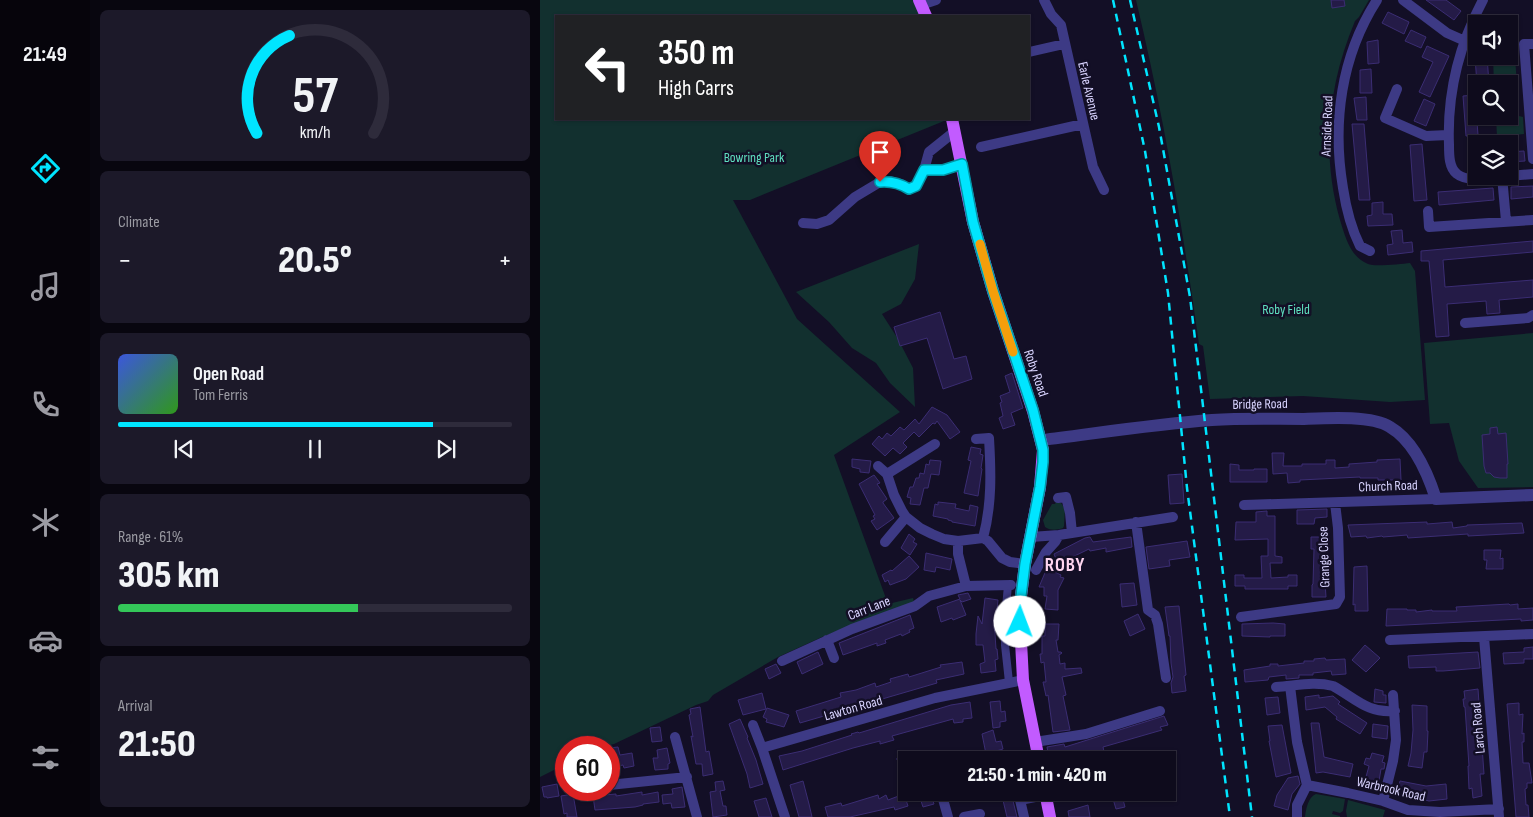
<!DOCTYPE html>
<html lang="en">
<head>
<meta charset="utf-8">
<style>
	:root { --surface:#0e0b1c; --page:#1c1929; --text:#f1f3f6; --muted:#9b9ba3; --line:#2e2b3b; --accent:#00e5ff }
	body { margin:0; font-family:"Sofia Sans Condensed",sans-serif; background:var(--page); color:var(--text); height:100vh; display:flex; flex-direction:column; font-size:19px; white-space:nowrap }
	* { box-sizing:border-box; margin:0 }
	p { font-size:16px; color:var(--muted) }
	.icon { flex:none; width:28px; height:28px; fill:none; stroke:currentColor; stroke-width:2; stroke-linecap:round; stroke-linejoin:round }
	.map { position:relative; flex:1; overflow:hidden }
	.side { display:flex; flex-direction:column; gap:10px; padding:10px; background:#08060f; width:450px }
	.side>* { flex:none }
	.banner { position:absolute; left:15px; top:15px; width:475px; height:105px; border-radius:0px; box-shadow:0 1px 4px #0004,0 0 0 1px var(--line); background:#202124; color:#fff; overflow:hidden }
	.tools { position:absolute; left:928px; top:15px; display:grid; gap:10px }
	.tools a { display:grid; place-items:center; width:50px; height:50px; border-radius:0px; background:var(--surface); box-shadow:0 1px 4px #0004,0 0 0 1px var(--line); font-size:25px }
	.speed { position:absolute; left:15px; top:736px; display:flex; gap:10px; font-size:25px; font-weight:700; text-align:center }
	.speed>* { display:grid; place-content:center; width:65px; height:65px; border-radius:50%; background:var(--surface); box-shadow:0 1px 4px #0004,0 0 0 1px var(--line); line-height:1 }
	.speed .limit { border:8px solid #d22; background:#fff; color:#111 }
	.pin { position:absolute; display:grid; place-items:center; width:42px; height:42px; color:#fff; margin:-51px -21px; border-radius:50% 50% 50% 0; rotate:-45deg; box-shadow:0 0 5px #0007 }
	.pin .icon { rotate:45deg }
	.me { position:absolute; width:55px; margin:-28px; rotate:2deg; stroke-linejoin:round; filter:drop-shadow(0 0 4px #0008) }
	.turn { display:flex; align-items:center; gap:18px; height:105px; padding:0 20px; font-size:22px }
	.turn .icon { width:65px; height:65px; stroke-width:2.5 }
	.turn b { display:block; font-size:35px; line-height:42px }
	.big { font-size:38px; font-weight:800; line-height:1.1 }
	.side .tile { flex:1; display:flex; flex-direction:column; justify-content:center; gap:8px; min-width:0; padding:0 18px; border-radius:8px; background:var(--page) }
	.side .dial { align-items:center; gap:0 }
	.dial svg { height:130px; overflow:visible; fill:none; stroke:var(--line); stroke-width:7; stroke-linecap:round; text-anchor:middle }
	.dial text { fill:var(--text); stroke:none }
	.song { display:flex; align-items:center; gap:15px }
	.cover { width:60px; height:60px; border-radius:8px; background:linear-gradient(135deg,hsl(230 70% 55%),hsl(110 70% 35%)) }
	.played { height:5px; border-radius:2px; background:linear-gradient(90deg,var(--accent) 80%,var(--line) 80%) }
	.keys { display:flex; justify-content:space-around; direction:ltr }
	.heat { display:flex; justify-content:space-between; align-items:center; font-size:28px; direction:ltr }
	.charge { height:8px; border-radius:4px; background:linear-gradient(90deg,#34c759 61%,var(--line) 0) }
	.trip { position:absolute; left:358px; top:751px; width:278px; height:50px; border-radius:0px; background:var(--surface); box-shadow:0 1px 4px #0004,0 0 0 1px var(--line); font-weight:800; line-height:50px; text-align:center }
	main { display:flex; flex:1; min-height:0 }
	.tab-bar { display:flex; flex-direction:column; width:90px; justify-content:space-around; align-items:center; background:#06040b; color:var(--muted) }
	.tab-bar .icon { width:35px; height:35px }
	.tab-bar .on { color:var(--accent) }
	.tab-bar b { font-size:22px; color:var(--text) }
	.map>svg:first-child { display:block }
	.green { fill:#12302f }
	.building { fill:#241b47; stroke:#3b2d73 }
	.lines { fill:none; stroke-linecap:round; stroke-linejoin:round }
	.pedestrian { stroke:#3d3a85; stroke-width:8 }
	.minor { stroke:#3d3a85; stroke-width:10 }
	.tertiary { stroke:#3d3a85; stroke-width:12 }
	.primary { stroke:#c25bff; stroke-width:12 }
	.rail { stroke:#00e5ff; stroke-width:2.5; stroke-dasharray:8 6; stroke-linecap:butt }
	.route-casing { stroke:#0095a6; stroke-width:12 }
	.route { stroke:#00e5ff; stroke-width:9 }
	.slow { stroke:#f59e0b; stroke-width:9 }
	.labels { text-anchor:middle; dominant-baseline:central; stroke-width:5; stroke-linejoin:round; paint-order:stroke }
	.street-label { font-size:14px; fill:#d9d4ff; stroke:#130f26 }
	.park-label { font-size:14px; fill:#5fe0c0; stroke:#130f26 }
	.district-label { font-size:19px; font-weight:bold; letter-spacing:1px; fill:#ffd6f0; stroke:#130f26 }
</style>
</head>
<body>
<main>
<nav class="tab-bar">
<b>21:49</b>
<svg class="icon on" aria-label="directions" viewBox="0 0 24 24"><path d="M12 3l9 9-9 9-9-9zM9 14v-3h6M13 9l2 2-2 2"/></svg>
<svg class="icon" aria-label="music" viewBox="0 0 24 24"><path d="M9 18V5l10-2v13"/><circle cx="6" cy="18" r="3"/><circle cx="16" cy="16" r="3"/></svg>
<svg class="icon" aria-label="phone" viewBox="0 0 24 24"><path d="M5 4h4l2 5-3 2q2 4 5 5l2-3 5 2v4C11 20 4 13 5 4z"/></svg>
<svg class="icon" aria-label="climate" viewBox="0 0 24 24"><path d="M12 3v18M4 7l16 10M4 17L20 7"/></svg>
<svg class="icon" aria-label="car" viewBox="0 0 24 24"><path d="M5 17H2v-5l4-1 3-4h7l3 4 3 1v5h-3M9 17h6M6 11h13"/><circle cx="7" cy="17" r="2"/><circle cx="17" cy="17" r="2"/></svg>
<svg class="icon" aria-label="filters" viewBox="0 0 24 24"><path d="M4 7h16M4 17h16"/><circle cx="9" cy="7" r="2"/><circle cx="15" cy="17" r="2"/></svg>
</nav>
<section class="side">
<div class="tile dial"><svg viewBox="0 0 100 80">
<path d="M14 69A42 42 0 1 1 86 69"/>
<path d="M14 69A42 42 0 0 1 34 9" stroke="#00e5ff"/>
<text x="50" y="56" font-size="32" font-weight="700">57</text>
<text x="50" y="72" font-size="11">km/h</text>
</svg></div>
<div class="tile"><p>Climate</p>
<div class="heat"><a>−</a><b class="big">20.5°</b><a>+</a></div>
</div>
<div class="tile">
<div class="song"><i class="cover"></i><div><b>Open Road</b><p>Tom Ferris</p></div></div>
<div class="played"></div>
<div class="keys"><svg class="icon" aria-label="previous" viewBox="0 0 24 24"><path d="M18 5L8 12l10 7zM5 5v14"/></svg><svg class="icon" aria-label="pause" viewBox="0 0 24 24"><path d="M8 5v14M16 5v14"/></svg><svg class="icon" aria-label="next" viewBox="0 0 24 24"><path d="M6 5l10 7-10 7zM19 5v14"/></svg></div>
</div>
<div class="tile"><p>Range · 61%</p><b class="big">305 km</b><div class="charge"></div></div>
<div class="tile"><p>Arrival</p><b class="big">21:50</b></div>
</section>
<div class="map">
<svg width="993" height="817" viewBox="0 0 993 817">
	<rect width="100%" height="100%" fill="#130f26"/>
	<path class="green" d="M0,0H379L386,16H16V119H404V121L210,200H193L257,319L360,412L294,455L348,604L373,598L374,602L282,637L238,657L173,695L168,701L156,705L74,744L62,747L26,748V764L0,777Z
		M596,0H829L819,17L815,21C788,85 781,153 800,220C805,236 810,257 828,264C834,267 861,264 870,263L875,271L885,400L850,402L763,396L670,399L663,346L659,344C643,229 623,113 596,0Z
		M975,56L979,116L983,117L984,134L957,137L956,116H969V84H954L953,58Z
		M379,244L375,279L361,304L342,314L358,339L373,368L375,407L350,383L336,363L312,348L289,322L256,292Z
		M993,333V487L938,488L919,461L909,423L890,424L884,343Z
		M516,502L521,503L525,509L524,526L523,528C517,530 511,531 505,527L503,520L512,504H515Z
		M776,794L805,799L803,811L800,813L793,811L792,814L800,816V817H765C766,809 768,797 776,794Z
		M808,800L845,810L843,817H807L806,811Z"/>
	<path class="building" d="M791,0H804L805,6L792,8Z
		M886,0H906L921,11L914,20Z
		M848,12L869,22L864,34L842,23Z
		M959,15L960,24H948V16Z
		M871,30L886,37L881,48L865,41Z
		M838,40L839,63L828,64L827,42Z
		M887,46L909,56L890,97L879,92L893,62L882,57Z
		M947,56L949,84H937L935,57Z
		M831,69L832,93H820V70Z
		M935,95L938,135L926,136L923,96Z
		M826,97L827,120H817L814,98Z
		M884,99L895,104L886,126L874,121Z
		M812,124H824L830,200H819Z
		M882,144L887,200L874,201L870,145Z
		M984,151L985,161L969,162V152Z
		M936,154V165L928,166V155Z
		M993,186V197L971,199V187Z
		M953,188L954,200L899,205L898,192Z
		M843,202V214H852L853,225L828,226L827,216L832,215V203Z
		M862,230L863,243L872,242L873,252L848,255L847,245L853,244L851,231Z
		M993,241V252L903,260L905,287L993,280V297L959,300L960,313L947,314L946,301L907,304L909,336L896,337L889,261H881V251Z
		M400,312L414,359L426,356L432,379L403,389L387,338L360,346L354,327Z
		M472,373L483,408L471,413L475,425L463,429L459,418L463,416L460,403L462,402L460,396L470,392L465,376Z
		M392,407L407,415L420,432L410,439L397,421L395,424L393,423L379,437L374,432L363,443L367,447L360,454L353,448L345,456L332,444L339,436L342,439L347,433L351,436L360,427L364,430L375,419L379,424Z
		M957,427L958,434L966,433L968,464H967V478H960L954,477L950,473H946L944,466L942,435L950,434V428Z
		M431,447L441,449L440,454L443,455L441,468L442,469L438,496L424,493L431,461L428,460Z
		M732,453H744L743,466H762V464H786V460H795V468L809,467V464L837,462V460L860,459L861,480H838V478H820V477L760,480V482L748,483L747,473L733,474Z
		M312,459L331,461L329,473L320,472V469L312,467Z
		M390,460L401,461L399,475L391,474L388,488H384L380,505L370,504L371,498L367,497L370,487H373L376,478H379L380,473L384,474L386,464L389,465Z
		M690,464L699,465V470H714V469H727V482H690Z
		M642,474L644,503L630,504L628,475Z
		M334,475L340,483L337,484L347,499L343,502V503L354,518L337,530L331,521L335,519L333,516L335,515L319,484Z
		M398,502L416,504L415,508L429,511L430,505L438,507L435,526L412,522V521L408,520V519L393,516L395,504L398,505Z
		M787,509V517L775,518L774,524H757V510Z
		M727,511V516H735V556L742,557V563H730L731,578L748,577V575H757V586H748V589H705V586H695V575H704V578H722L721,556H728V539L695,540L696,522H716V512Z
		M887,522V524L912,522L913,528L927,526V525L982,523L984,533L928,536V534L868,538L867,535L843,537L842,536L827,538L826,536L811,537L808,525Z
		M369,534L375,539L373,542L377,544L370,555L361,548Z
		M550,537L553,542L591,537L592,547L566,552V548L550,551L549,549L518,564L514,554L545,538Z
		M771,537H785L787,568H786L787,582H785L786,597H772V585L773,584L774,549H771Z
		M647,541L650,557L629,560L630,566L609,569L606,547Z
		M944,550H961L960,559L963,558V569H946L947,560H944Z
		M386,553L412,559L410,570L396,567L395,572L384,570Z
		M369,556L379,567L366,579L350,585L348,580L345,582L342,575L351,570L352,571Z
		M827,566L828,611H815V604L813,605L814,567Z
		M507,568L521,575L520,577L524,578L518,590V610L505,609L507,596H504V587H499Z
		M594,583L597,605L582,607L580,584Z
		M428,593L431,599L422,602L420,600L426,615L413,620L412,618L401,622L397,607L420,599L418,595Z
		M445,598L458,600L456,619H454L456,649H457L458,659L455,660L456,671L441,673L440,664L445,662L443,645H436V634L438,616L442,624Z
		M969,604L970,605L978,604V609L993,608V620L981,621V619L846,626L847,609H867V610H876V612L892,610V611H917L916,607Z
		M639,606L646,675L644,676L646,691L632,693L631,683L633,677L631,663L630,636H629L625,607Z
		M598,614L605,629L590,636L584,621Z
		M370,615L374,628L369,630L370,632L362,636L361,634L345,640L346,643L337,646V643L303,655L299,643Z
		M733,623L745,624V636H730V637L702,636V624Z
		M505,624H519L518,640H516L518,652H521L522,653L519,655L520,664L525,663V669L541,668L542,673L522,677L526,695L523,696L530,730L513,732L508,695L506,696L503,682H506L504,662L501,663L500,654H502V636H505Z
		M825,645L840,658L826,672L812,660Z
		M993,647V659H984V663L964,664L963,653L984,652V648Z
		M278,652L283,664L262,674L257,662Z
		M938,652L940,668L903,671H896V667L869,668L868,656Z
		M785,658L786,660L805,659L806,674L792,675L791,671L773,673V675H759V678L746,679V675L729,677L728,680L705,682L704,670L730,666V664H738V666L764,663V661H774V659Z
		M422,662L424,674L396,680L397,683L260,723L256,711L301,697L300,693L316,690L335,683L336,687L351,682L350,679L368,674L369,677L401,667L400,665Z
		M236,664L241,673L229,679L225,669Z
		M835,689L843,691V695H846V703L834,702Z
		M938,689L944,774H940L942,796L933,798L932,788L929,789L928,766H929L925,707H924L923,699H925L924,691Z
		M222,693L226,709L203,715L198,700Z
		M779,695V698L793,696L800,702L798,704L827,723L820,734L796,719L797,717L785,707L766,710L765,697Z
		M738,697L740,713L727,715L725,698Z
		M460,701L461,712L465,711L466,721L460,722V727L453,728L450,702Z
		M430,702L432,718L423,719V722L414,723L413,719L352,736L354,740L340,744V741L313,748L243,770L239,756L262,751L312,735L311,734L318,732L319,733L411,705Z
		M979,703V715L983,714L982,734L984,733V742H982L983,763H989L992,783H987V788L985,789L986,805H988L989,817H976L967,704Z
		M872,705L887,706V731H888L887,752H884L882,768L868,766L871,753L873,730Z
		M160,707L166,752L169,751L173,774L163,776L162,764H156L151,736L153,737L149,715L151,714L150,709Z
		M227,708L249,715L244,727L226,722L227,719L223,717Z
		M624,716L628,725L620,727L622,730L563,747L566,760H515L514,757L509,758L507,747L524,744L525,747Z
		M200,719L208,737L207,738L216,760L223,784L210,788L207,774L189,724Z
		M771,723H779L784,757L813,764L810,777L783,772L776,773Z
		M833,724L848,726L847,739L832,737Z
		M742,725L751,773L736,777L729,741H730L728,726Z
		M120,727L122,741L112,742L110,728Z
		M453,730L456,742L461,741L463,749L446,754L442,734Z
		M78,747L80,755L92,753L94,766L84,768L83,765L78,766L76,756L69,757V748Z
		M127,748L130,763L128,764V769L115,770L113,758H118L117,750Z
		M377,752L379,760H357V758Z
		M832,753L844,756L842,762L845,763L844,769H841L838,787L824,784L829,766L824,764L826,758L830,759Z
		M758,776L760,784L752,794L748,810L734,806L737,795L748,778Z
		M183,781L185,790L180,791L183,806H186L187,815L173,817L170,792L176,791L175,782Z
		M263,781L269,804L272,817H259L250,785Z
		M860,781L886,786L906,784L907,799L889,801L857,793Z
		M17,784L19,796L7,798V797H4L2,787Z
		M142,787L145,807L132,808L131,803L123,804L122,795L133,794L132,789Z
		M102,792V795L118,792L119,802L103,804V805L95,807L55,810L53,796L76,794V796Z
		M378,792H390L394,804L383,807Z
		M461,792H476L473,801L477,817H467Z
		M571,792H581L585,807L576,809Z
		M33,794L37,817H27V813L24,814L21,796Z
		M364,794L368,806L355,810L354,807L310,817H288L285,807L301,803L302,806L338,795L339,799L346,795L348,800Z
		M226,798L232,817H219L214,801Z
		M548,805L550,817H529L528,811Z"/>
	<g class="lines">
		<path class="pedestrian" d="M468,585L465,619V645L469,682"/>
		<path class="minor" d="M504,0L511,14L521,25L553,167L564,190
			M863,0L907,33L925,41
			M943,0C919,45 907,95 909,145C909,155 909,168 917,174C928,183 949,177 962,176
			M381,5L396,0
			M993,44H984L993,159
			M489,52L524,44
			M857,89L845,118L886,136L908,135
			M441,147L543,124
			M384,170H403L422,164
			M962,176L966,221
			M969,176L993,174
			M888,211L889,227L993,220
			M263,223L277,224L289,220L315,197L340,182L350,181L361,184L369,189L376,186L384,170L389,152L414,132
			M830,251L820,246C811,228 806,208 803,188C792,123 801,56 837,0
			M925,323L988,318L993,315
			M436,439L449,438C451,472 452,505 443,538
			M338,466L347,474L354,495L362,511L366,517L380,528L392,534L404,539L418,541L443,538L448,541L462,558L470,562L485,564
			M347,474L395,444
			M518,498L526,497L530,513L532,533
			M704,505L896,499
			M596,522L608,610L615,615L618,624L626,678
			M491,537L519,535L633,517
			M418,541V554L426,586
			M345,542L366,517
			M496,570L506,552L515,542L519,535
			M701,617L796,604L800,597L798,528L795,503
			M944,637L959,817
			M287,640L294,658
			M850,640L993,634
			M242,661L312,629L375,606L389,596L426,586L471,585
			M750,686L757,742L767,785L757,805V817
			M736,687C755,686 774,681 793,686C815,698 828,714 855,711
			M213,725L222,748
			M135,737L157,817
			M495,742L546,734L620,711
			M69,785L147,777
			M767,785L808,793L843,801L868,810L900,812L959,809
			M401,792L408,817
			M843,801L853,761L856,740L853,695
			M245,817L222,748L395,698L483,680
			M424,817L440,814
			M484,817L480,800L505,795"/>
		<path class="tertiary" d="M502,440C558,433 616,424 672,420C703,418 733,419 764,419C786,418 832,415 850,427C874,441 888,474 896,499L993,495"/>
		<path class="primary" d="M379,0L386,16
			M412,119L433,222L453,291L493,411L503,450L500,487L485,564L481,596L480,622L483,680L499,760
			M505,792L510,817"/>
		<path class="rail" d="M573,0L605,151L628,293L647,488L690,817
			M590,0L619,127L650,297L712,817"/>
	</g>
	<g class="lines">
		<defs>
			<path id="route" d="M340,182C351,181 359,183 369,189L376,186L384,170H403L422,164L433,222L453,291L493,410L503,450V462L500,487L485,564L481,596L480,622"/>
		</defs>
		<use href="#route" class="route-casing"/>
		<use href="#route" class="route"/>
		<path class="slow" d="M440,244L453,291L473,352"/>
	</g>
	<g class="labels">
		<g class="street-label">
			<text transform="translate(549 91) rotate(77)">Earle Avenue</text>
			<text transform="translate(787 126) rotate(-88)">Arnside Road</text>
			<text transform="translate(496 373) rotate(71)">Roby Road</text>
			<text transform="translate(720 404) rotate(-1)">Bridge Road</text>
			<text transform="translate(848 486) rotate(-2)">Church Road</text>
			<text transform="translate(784 557) rotate(-92)">Grange Close</text>
			<text transform="translate(329 608) rotate(-21)">Carr Lane</text>
			<text transform="translate(313 708) rotate(-16)">Lawton Road</text>
			<text transform="translate(938 728) rotate(-95)">Larch Road</text>
			<text transform="translate(851 789) rotate(13)">Warbrook Road</text>
		</g>
		<g class="park-label">
			<text x="214" y="157">Bowring Park</text>
			<text x="746" y="309">Roby Field</text>
		</g>
		<g class="district-label">
			<text x="525" y="565">ROBY</text>
		</g>
	</g>
</svg>
<div class="tools">
<a><svg class="icon" aria-label="sound" viewBox="0 0 24 24"><path d="M4 9h4l5-4v14l-5-4H4zM17 9q2 3 0 6"/></svg></a>
<a><svg class="icon" aria-label="search" viewBox="0 0 24 24"><circle cx="10" cy="10" r="6"/><path d="M15 15l6 6"/></svg></a>
<a><svg class="icon" aria-label="layers" viewBox="0 0 24 24"><path d="M12 4l9 5-9 5-9-5zM3 14l9 5 9-5"/></svg></a>
</div>
<div class="speed"><div class="limit">60</div></div>
<div class="pin" style="left:340px;top:182px;background:#d93025"><svg class="icon" aria-label="arrive" viewBox="0 0 24 24"><path d="M6 21V4h12l-3 4 3 4H6"/></svg></div>
<svg class="me" style="left:480px;top:622px" viewBox="-20 -20 40 40"><circle r="19" fill="#fff"/><path d="M0-13L10 11 0 6-10 11z" fill="#00e5ff"/></svg>
<div class="trip">21:50 · 1 min · 420 m</div>
<div class="banner">
<div class="turn"><svg class="icon" aria-label="left" viewBox="0 0 24 24"><path d="M17 20v-9H6M10 6l-5 5 5 5"/></svg><div><b>350 m</b>High Carrs</div></div>
</div>
</div>
</main>
</body>
</html>
